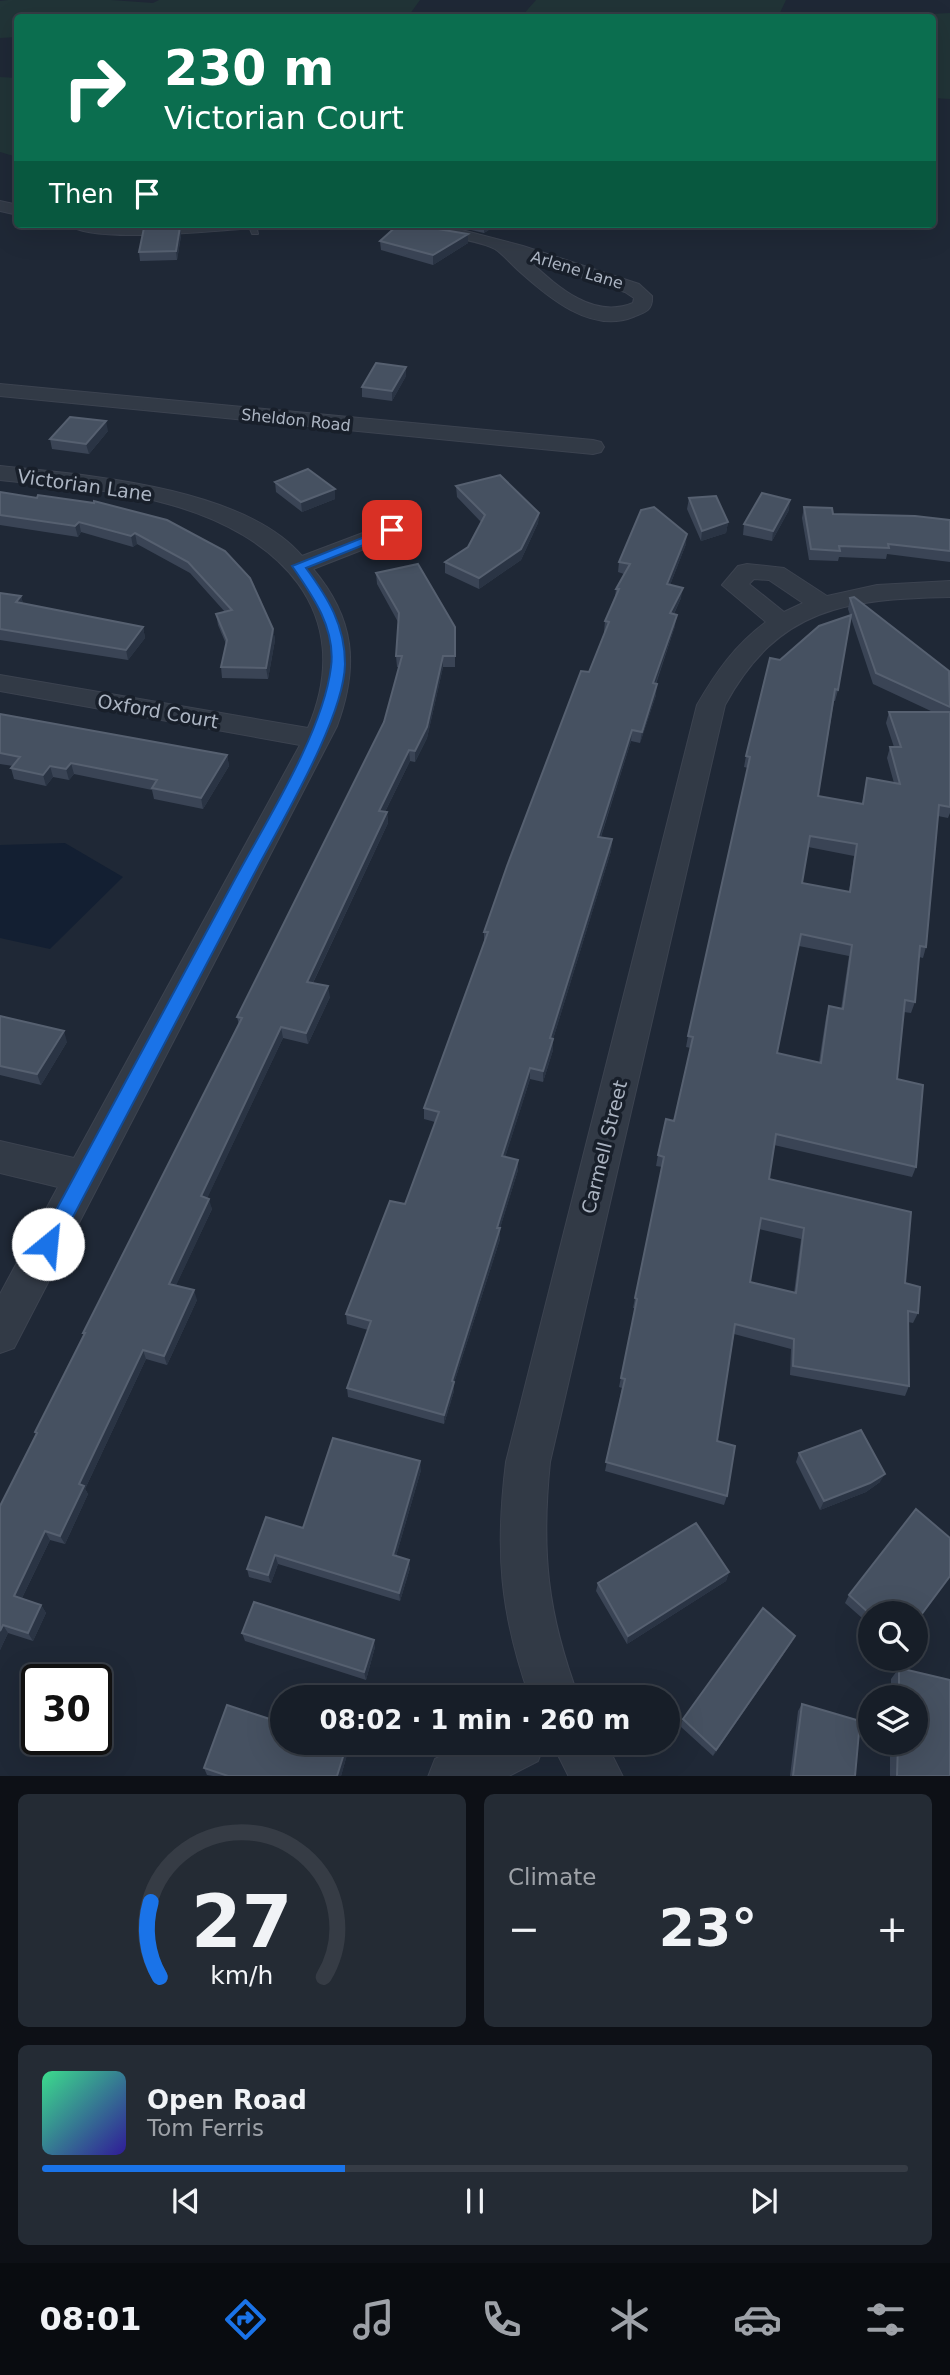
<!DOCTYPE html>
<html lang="en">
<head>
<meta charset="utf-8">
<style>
	:root { --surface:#171e28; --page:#242b34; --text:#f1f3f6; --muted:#9ea2a8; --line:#363c45; --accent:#1a73e8 }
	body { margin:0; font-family:"DejaVu Sans",sans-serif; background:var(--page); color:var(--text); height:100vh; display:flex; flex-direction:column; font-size:26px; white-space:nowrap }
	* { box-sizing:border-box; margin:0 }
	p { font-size:23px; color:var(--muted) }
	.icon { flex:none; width:38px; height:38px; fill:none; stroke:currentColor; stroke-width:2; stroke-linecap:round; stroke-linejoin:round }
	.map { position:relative; height:1776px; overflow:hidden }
	.side { display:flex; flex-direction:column; gap:18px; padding:18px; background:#0d1016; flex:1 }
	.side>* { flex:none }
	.banner { position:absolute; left:14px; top:14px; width:922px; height:214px; border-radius:7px; box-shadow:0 7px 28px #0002,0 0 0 2px var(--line); background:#0b6e4f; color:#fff; overflow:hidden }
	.tools { position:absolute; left:858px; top:1601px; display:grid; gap:14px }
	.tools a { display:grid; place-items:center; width:70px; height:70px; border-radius:50%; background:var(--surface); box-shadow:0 7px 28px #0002,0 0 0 2px var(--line); font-size:35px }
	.speed { position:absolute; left:21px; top:1664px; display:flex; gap:14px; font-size:35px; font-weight:700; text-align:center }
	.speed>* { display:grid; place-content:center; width:91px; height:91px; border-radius:50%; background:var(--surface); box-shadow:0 7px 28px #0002,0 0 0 2px var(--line); line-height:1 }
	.speed .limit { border:4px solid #111; border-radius:10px; background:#fff; color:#111 }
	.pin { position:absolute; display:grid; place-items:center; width:60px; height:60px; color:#fff; margin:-30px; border-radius:14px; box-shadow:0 4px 10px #0006 }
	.me { position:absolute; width:77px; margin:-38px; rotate:28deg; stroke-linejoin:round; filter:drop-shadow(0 0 5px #0008) }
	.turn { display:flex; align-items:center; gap:24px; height:147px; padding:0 35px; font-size:32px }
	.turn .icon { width:91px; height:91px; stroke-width:2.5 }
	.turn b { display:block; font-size:49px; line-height:60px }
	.then { display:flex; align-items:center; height:66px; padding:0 35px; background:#0003; gap:14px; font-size:26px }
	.big { font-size:52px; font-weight:800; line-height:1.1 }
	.side .widget { flex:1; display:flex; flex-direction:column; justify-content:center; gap:10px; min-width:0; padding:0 24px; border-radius:10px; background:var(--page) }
	.side .dial { align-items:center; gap:0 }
	.dial svg { height:182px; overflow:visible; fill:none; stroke:var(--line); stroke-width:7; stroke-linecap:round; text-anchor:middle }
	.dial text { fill:var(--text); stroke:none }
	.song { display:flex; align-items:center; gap:21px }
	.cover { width:84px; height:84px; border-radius:10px; background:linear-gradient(135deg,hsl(150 70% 55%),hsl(250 70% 35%)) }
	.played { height:7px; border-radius:4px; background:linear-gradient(90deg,var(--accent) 35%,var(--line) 35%) }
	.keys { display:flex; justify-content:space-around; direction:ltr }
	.heat { display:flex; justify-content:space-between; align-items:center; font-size:38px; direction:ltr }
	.side .tiles { flex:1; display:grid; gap:18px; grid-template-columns:1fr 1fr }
	.widget:last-child { grid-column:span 2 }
	.trip { position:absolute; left:270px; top:1685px; width:410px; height:70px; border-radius:35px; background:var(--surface); box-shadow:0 7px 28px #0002,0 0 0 2px var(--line); font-weight:800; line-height:70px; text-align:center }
	.dock { display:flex; height:112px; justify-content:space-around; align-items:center; background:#090c10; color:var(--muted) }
	.dock .icon { width:49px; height:49px }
	.dock .active { color:var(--accent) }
	.dock b { font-size:32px; color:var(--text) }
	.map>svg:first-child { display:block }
	.green { fill:#213437 }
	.water { fill:#131f32 }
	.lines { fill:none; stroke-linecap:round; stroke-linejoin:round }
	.service-casing { stroke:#3c4350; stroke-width:2 }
	.minor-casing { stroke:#3c4350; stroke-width:2 }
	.service { fill:#323a46; fill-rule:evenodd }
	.minor { fill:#323a46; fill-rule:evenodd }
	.wall { fill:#3a4455; fill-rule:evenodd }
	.shaded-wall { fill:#2a3444 }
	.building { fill:#465161; stroke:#566070; stroke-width:2; fill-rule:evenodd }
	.route { fill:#1a73e8; stroke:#114b97; stroke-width:2 }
	.labels { text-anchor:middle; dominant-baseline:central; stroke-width:7; stroke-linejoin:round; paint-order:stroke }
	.far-street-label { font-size:16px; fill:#acb5c3; stroke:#181f2a }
	.street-label { font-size:19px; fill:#acb5c3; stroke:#181f2a }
</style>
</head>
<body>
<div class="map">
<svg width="950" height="1777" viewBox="0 0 950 1777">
	<rect width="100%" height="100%" fill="#1f2836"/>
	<path class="green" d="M8,0H111L153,3L159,0H420L407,18H18L17,37L0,38V1Z
		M536,0H786L778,17H521Z
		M950,13V99L933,98V18L872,17Z
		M0,77L17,78V157L0,152Z"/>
	<path class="water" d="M65,843L123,877L50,949L0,938V845Z"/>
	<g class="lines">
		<defs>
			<path id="service" d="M248,224H256L258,234H252Z"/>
			<path id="minor" d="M0,201L18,205V215L0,211Z
				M69,224H249L240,229C210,231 87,244 69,224Z
				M390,224H433L458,229L523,246L639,284L652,296C653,310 646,312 633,317C591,334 548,297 519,271C511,264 503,254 495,249C478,239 420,232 399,229ZM527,259L625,292L634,298L633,303C592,320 556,285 527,259Z
				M0,384L593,440L601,442L604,447L601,452L593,454L0,396Z
				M0,466C85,475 244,487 302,556L384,525H400L404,530L400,535L313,569C355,619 359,666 337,726L14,1348L0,1353V1294L58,1187L0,1173V1141L74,1158L300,745L0,691V675L308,728C358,611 278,534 168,504C114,489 56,486 0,480Z
				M747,564L784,568L827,596L877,585L950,581V597C847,599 778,607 725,705L550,1462C541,1551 547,1613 579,1698H530C500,1613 495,1551 506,1462L697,705C716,672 735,645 766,622L722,585L738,566ZM754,579L769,580L803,603L784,612L749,584Z
				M467,1743H545L538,1761L507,1777H428L435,1759Z
				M552,1743H606L623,1777H569Z"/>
		</defs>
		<use href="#service" class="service-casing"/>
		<use href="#minor" class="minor-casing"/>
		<use href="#service" class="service"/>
		<use href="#minor" class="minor"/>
	</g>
	<path class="wall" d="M445,224H498L484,233Z
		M180,227L181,236L177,260L140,261L139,252Z
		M380,241L468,243L433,265L381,250Z
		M406,376L392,401L362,397V387Z
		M108,431L89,454L52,449L50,439Z
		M275,482L335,499L302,512L276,492Z
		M456,486L539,513L538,523L521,560L479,589L445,573V562L468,547L481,522L457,497Z
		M0,492L167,520L273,629L275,640L268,679L222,678L221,667L226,644L218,625L216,614L225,612L190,573L137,544L133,547L81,532L78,537L0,525Z
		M689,498L728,522L726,533L701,541L687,509Z
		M804,507L833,514L950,520V562L887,554L886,559L839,557L838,561L809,560L802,518Z
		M789,510L772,541L743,535L744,524Z
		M686,544L670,585L681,598L674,614L675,626L656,684V695L640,743L631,741L601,837L612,839L611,851L553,1039V1050L543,1082L530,1079L505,1157L518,1160V1170L500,1228V1239L454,1383V1391L444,1424L348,1397L347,1388L368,1330L347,1324L346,1314L405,1204L435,1122L424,1119V1108L484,942V932L605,632H604L605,621L615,598L616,589L624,574L618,572L619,562Z
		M376,573L455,627V667H443L427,738L415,762L410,761L385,812H387L388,823L313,983L330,997L308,1044L283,1038L207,1198L212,1209L176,1285L197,1300L167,1365L146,1359L85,1489L88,1494L65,1544L50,1540L22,1598L41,1605L46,1613L33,1641L8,1633L0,1650V1506L36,1434L35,1432L84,1335L83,1333L239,1025L237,1017L384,722L399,667H397L396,656L398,622L377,584Z
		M0,593L21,596L23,604L143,627L145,638L128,660L0,640Z
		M850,598L950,673V813L948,818L938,816L926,947L923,958L919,957L915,1002L911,1013L904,1012L897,1079L916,1167L912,1177L774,1145L769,1179L905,1283L918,1313L913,1323L908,1322L909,1386L905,1396L790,1375L791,1349L734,1334L717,1441L727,1496L724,1505L605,1471L622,1388L619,1387L635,1308H633L635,1298L662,1167L656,1166L658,1155L674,1121L691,1048L686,1047L688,1036L748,768L744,767L746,756L780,660L850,615L848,609ZM851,618L873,684L933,712H889L886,723L894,747H890L887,758L894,783L867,778L862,804L818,796L834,701H835L838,690ZM808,847L854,856L849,892L802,883ZM799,946L849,956L841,1009L829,1006L826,1017L819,1062L777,1053ZM759,1229L801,1239L794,1293L750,1282Z
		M0,714L227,755L229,766L203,809L154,799L152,790L74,774L69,780L53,777L46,786L14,779L11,768L13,766L0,764Z
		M0,1016L67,1042L41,1085L0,1075Z
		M799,1453L880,1482L866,1492L820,1510L796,1462Z
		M421,1470L396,1556L410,1568L400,1601L278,1564L271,1583L249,1577L247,1569L303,1528Z
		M729,1572L726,1581L627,1644L596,1591L598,1583Z
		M849,1595L870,1614V1625L845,1603Z
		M242,1633L375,1647L366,1680L245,1641Z
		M795,1636L791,1643L713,1756L680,1726L683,1719Z
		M899,1668L950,1680V1776H890V1743H915V1698H891V1679Z
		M802,1704L855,1776H790L798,1711Z
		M347,1744L348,1751L341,1776H213L207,1775L204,1768Z"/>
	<path class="shaded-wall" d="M484,224H498L484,233Z
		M180,227L181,236L177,260L176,251Z
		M468,234V243L433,265V255Z
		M406,367V376L392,401V391Z
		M106,421L108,431L89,454L86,444Z
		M335,489V499L302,512L301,502Z
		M790,500L789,510L772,541L773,531Z
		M539,513L538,523L521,560L479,589V578Z
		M79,522L81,532L78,537L75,526Z
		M728,522L726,533L701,541L702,531Z
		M135,533L137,544L133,547L131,536Z
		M687,534L686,544L666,595L667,584Z
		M683,588L681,598L669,624L670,613Z
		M21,596L24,607L16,602Z
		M677,615L675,626L652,694L653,683Z
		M143,627L145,638L128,660L126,650Z
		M273,629L275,640L268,679L266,668Z
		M443,656V667L427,738L415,762V751Z
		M657,684L656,695L640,743L642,732Z
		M632,730L631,741L597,848L598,837Z
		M409,750L410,761L380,822L379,811Z
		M227,755L229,766L203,809L201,798Z
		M71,763L74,774L69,780L66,769Z
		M50,766L53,777L46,786L43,775Z
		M387,812L388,823L308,993L307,982Z
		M612,839L611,851L550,1049V1038Z
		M328,986L330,997L308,1044L306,1033Z
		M281,1027L283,1038L203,1207L201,1196Z
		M64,1031L67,1042L41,1085L37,1074Z
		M553,1039V1050L543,1082V1071Z
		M530,1068V1079L502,1167V1156Z
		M518,1160V1170L497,1238V1228Z
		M209,1199L212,1209L172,1294L169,1284Z
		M500,1228V1239L454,1383V1391L444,1424V1415L452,1381Z
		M194,1290L197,1300L167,1365L164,1356Z
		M143,1350L146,1359L85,1489L88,1494L65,1544L60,1536L79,1484Z
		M420,1461L421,1470L394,1563L393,1555Z
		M885,1474L880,1482L866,1492L820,1510L824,1501Z
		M45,1531L50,1540L19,1604L14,1596Z
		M275,1555L278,1564L271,1583L268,1575Z
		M409,1560L410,1568L400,1601L399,1593Z
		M729,1572L726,1581L627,1644L628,1636Z
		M41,1605L46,1613L33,1641L28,1633Z
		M3,1625L8,1633L0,1650V1631Z
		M795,1636L791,1643L713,1756L716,1750Z
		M374,1640L375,1647L366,1680L364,1672Z
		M347,1744L348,1751L341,1776H337Z"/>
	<path class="building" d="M399,224H408L468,234L433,255L380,241Z
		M180,227L176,251L139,252L144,228Z
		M376,363L406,367L392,391L362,387Z
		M70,417L106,421L86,444L50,439Z
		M308,469L335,489L301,502L275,482Z
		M500,475L539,513L521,549L479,578L445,562L468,547L485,515L456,486Z
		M0,492L37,498L38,495L94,503V501L167,520L225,551L250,578L273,629L266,668L221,667L227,640L216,614L232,610L188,562L135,533L131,536L79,522L75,526L0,515Z
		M762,493L790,500L773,531L744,524Z
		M716,496L728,522L702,531L689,498Z
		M654,507L687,534L667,584L683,588L670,613L677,615L653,683L657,684L642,732L632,730L598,837L612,839L550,1038L553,1039L543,1071L530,1068L502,1156L518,1160L497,1228H500L452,1381L454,1382L444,1415L347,1388L371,1321L346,1314L390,1201L405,1204L439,1112L424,1108L488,932H484L507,866L581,671L589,672L609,622L605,621L619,589H616L630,564L619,562L641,510Z
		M804,507L832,508L833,514L915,516L950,520V551L888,544L889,548L839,546L840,551L811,549Z
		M418,564L455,627V656H443L427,727L415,751L409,750L379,811L387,812L307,982L328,986L306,1033L281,1027L201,1196L209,1199L169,1284L194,1290L164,1356L143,1350L79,1484L84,1486L60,1536L45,1531L14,1596L41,1605L28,1633L3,1625L0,1631V1506L37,1433L35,1432L85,1333H83L242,1018L237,1017L384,722L402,656H396L399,613L376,573Z
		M0,593L21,596L16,602L143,627L126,650L0,629Z
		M854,597L949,671L950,707L876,673L850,598Z
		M851,615L838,690L835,689L818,796L863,804L867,778L900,784L890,747H901L889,712H950V807L939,805L926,947L920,946L915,1002L905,1000L897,1079L923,1085L916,1167L776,1134L769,1179L911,1212L905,1283L920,1287L918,1313L908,1311L909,1386L793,1366L794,1339L735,1324L717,1441L735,1446L727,1496L606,1462L625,1379L621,1378L637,1299L635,1298L664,1157L658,1155L666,1119L674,1121L693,1037L688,1036L750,757L746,756L770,658L780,660L819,626ZM810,836L857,844L850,892L802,883ZM801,934L852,945L843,1009L829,1006L821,1063L777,1053ZM761,1218L804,1228L796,1293L750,1282Z
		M0,714L227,755L201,798L152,788L157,780L71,763L66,769L50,766L43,775L11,768L20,757L0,753Z
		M0,1016L64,1031L37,1074L0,1066Z
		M861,1430L885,1474L870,1483L824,1501L799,1453Z
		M333,1438L420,1461L393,1555L409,1560L399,1593L275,1555L268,1575L247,1569L266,1517L303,1528Z
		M916,1509L950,1538V1576L915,1623V1614H870L849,1595Z
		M696,1523L729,1572L628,1636L598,1583Z
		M254,1602L374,1640L364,1672L242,1633Z
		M763,1608L795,1636L716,1750L683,1719Z
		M899,1668L950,1680V1776H897L898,1743H915V1698H899Z
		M802,1704L860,1721L855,1776H793Z
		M227,1705L282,1723V1743H343L347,1744L337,1776H228L204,1768Z"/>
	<path class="route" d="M392,526L396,527V532L306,568C328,598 345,625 345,664C344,719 280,824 253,876C187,1001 121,1126 55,1251L48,1253L41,1251L38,1244L41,1238C106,1118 170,999 235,879C267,820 323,732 331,667C336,629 313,596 292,566Z"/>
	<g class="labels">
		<g class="far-street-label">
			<text transform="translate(577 270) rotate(17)">Arlene Lane</text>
			<text transform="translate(296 420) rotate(6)">Sheldon Road</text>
		</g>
		<g class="street-label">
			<text transform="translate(85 485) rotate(8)">Victorian Lane</text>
			<text transform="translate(158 711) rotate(10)">Oxford Court</text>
			<text transform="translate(604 1147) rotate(-76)">Carmell Street</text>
		</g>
	</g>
</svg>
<div class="tools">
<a><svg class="icon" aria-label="search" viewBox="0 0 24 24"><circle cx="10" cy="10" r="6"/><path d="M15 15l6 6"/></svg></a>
<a><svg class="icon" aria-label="layers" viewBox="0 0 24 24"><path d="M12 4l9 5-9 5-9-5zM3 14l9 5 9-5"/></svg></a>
</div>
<div class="speed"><div class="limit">30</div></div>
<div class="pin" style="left:392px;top:530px;background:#d93025"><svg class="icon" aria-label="arrive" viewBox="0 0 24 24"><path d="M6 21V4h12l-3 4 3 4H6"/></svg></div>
<svg class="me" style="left:48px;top:1244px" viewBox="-20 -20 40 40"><circle r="19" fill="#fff"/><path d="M0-13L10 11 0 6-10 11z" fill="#1a73e8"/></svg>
<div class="trip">08:02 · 1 min · 260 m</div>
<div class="banner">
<div class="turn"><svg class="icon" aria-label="right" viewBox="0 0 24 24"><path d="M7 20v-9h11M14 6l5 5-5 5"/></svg><div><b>230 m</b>Victorian Court</div></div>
<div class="then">Then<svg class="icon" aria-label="arrive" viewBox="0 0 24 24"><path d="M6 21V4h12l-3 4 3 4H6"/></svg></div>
</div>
</div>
<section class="side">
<div class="tiles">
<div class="widget dial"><svg viewBox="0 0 100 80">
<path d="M14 69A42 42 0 1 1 86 69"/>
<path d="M14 69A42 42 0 0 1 10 36" stroke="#1a73e8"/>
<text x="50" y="56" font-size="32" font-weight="700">27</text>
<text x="50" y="72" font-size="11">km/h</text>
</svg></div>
<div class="widget"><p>Climate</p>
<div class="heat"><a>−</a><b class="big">23°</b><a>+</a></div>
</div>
<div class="widget">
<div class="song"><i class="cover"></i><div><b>Open Road</b><p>Tom Ferris</p></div></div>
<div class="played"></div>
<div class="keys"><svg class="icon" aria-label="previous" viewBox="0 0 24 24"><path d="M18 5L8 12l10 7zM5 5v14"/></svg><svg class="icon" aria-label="pause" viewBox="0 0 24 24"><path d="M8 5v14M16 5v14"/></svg><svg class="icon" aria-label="next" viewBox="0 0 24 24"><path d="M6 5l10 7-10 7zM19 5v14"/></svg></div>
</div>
</div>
</section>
<nav class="dock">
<b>08:01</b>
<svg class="icon active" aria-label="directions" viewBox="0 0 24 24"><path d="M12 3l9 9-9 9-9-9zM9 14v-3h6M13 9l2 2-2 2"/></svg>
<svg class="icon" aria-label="music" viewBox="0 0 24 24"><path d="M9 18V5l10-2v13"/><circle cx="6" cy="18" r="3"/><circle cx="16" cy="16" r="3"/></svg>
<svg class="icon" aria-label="phone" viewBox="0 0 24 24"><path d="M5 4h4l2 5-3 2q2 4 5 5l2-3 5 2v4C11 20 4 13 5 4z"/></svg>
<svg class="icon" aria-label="climate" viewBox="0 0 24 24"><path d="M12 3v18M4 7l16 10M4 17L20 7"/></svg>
<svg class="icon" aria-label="car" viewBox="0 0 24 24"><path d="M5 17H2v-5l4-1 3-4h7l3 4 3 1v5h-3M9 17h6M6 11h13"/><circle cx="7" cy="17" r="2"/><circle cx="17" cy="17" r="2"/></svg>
<svg class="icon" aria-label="filters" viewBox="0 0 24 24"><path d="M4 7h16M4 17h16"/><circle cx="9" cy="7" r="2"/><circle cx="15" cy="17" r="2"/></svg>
</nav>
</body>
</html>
